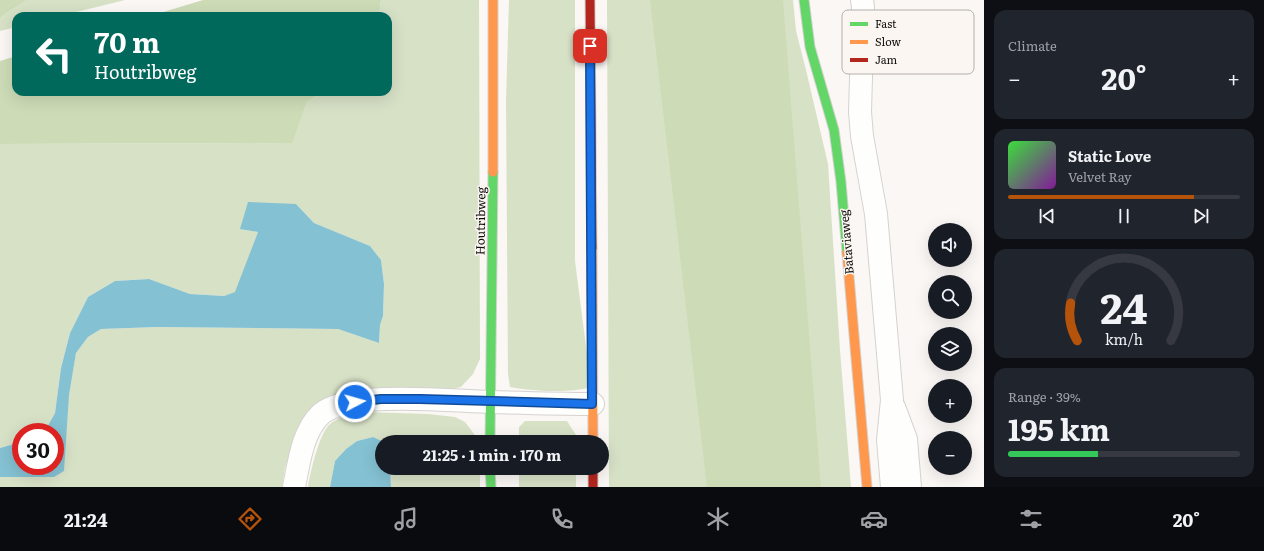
<!DOCTYPE html>
<html lang="en">
<head>
<meta charset="utf-8">
<style>
	:root { --surface:#171b24; --page:#20242c; --text:#f1f3f6; --muted:#9ea1a6; --line:#363941; --accent:#b45309 }
	body { margin:0; font-family:Literata,serif; background:var(--page); color:var(--text); height:100vh; display:flex; flex-direction:column; font-size:15px; white-space:nowrap }
	* { box-sizing:border-box; margin:0 }
	p { font-size:13px; color:var(--muted) }
	.icon { flex:none; width:22px; height:22px; fill:none; stroke:currentColor; stroke-width:2; stroke-linecap:round; stroke-linejoin:round }
	.map { position:relative; flex:1; overflow:hidden }
	.drawer { display:flex; flex-direction:column; gap:10px; padding:10px; background:#0d0f14; width:280px }
	.drawer>* { flex:none }
	.banner { position:absolute; left:12px; top:12px; width:380px; height:84px; border-radius:12px; box-shadow:0 4px 16px #0002; background:#00695c; color:#fff; overflow:hidden }
	.controls { position:absolute; left:928px; top:223px; display:grid; gap:8px }
	.controls a { display:grid; place-items:center; width:44px; height:44px; border-radius:50%; background:var(--surface); box-shadow:0 4px 16px #0002; font-size:20px }
	.speed { position:absolute; left:12px; top:423px; display:flex; gap:8px; font-size:20px; font-weight:700; text-align:center }
	.speed>* { display:grid; place-content:center; width:52px; height:52px; border-radius:50%; background:var(--surface); box-shadow:0 4px 16px #0002; line-height:1 }
	.speed .limit { border:6px solid #d22; background:#fff; color:#111 }
	.pin { position:absolute; display:grid; place-items:center; width:34px; height:34px; color:#fff; margin:-17px; border-radius:8px; box-shadow:0 2px 6px #0006 }
	.me { position:absolute; width:44px; margin:-22px; rotate:84deg; stroke-linejoin:round; filter:drop-shadow(0 0 3px #0008) }
	.turn { display:flex; align-items:center; gap:14px; height:84px; padding:0 16px; font-size:18px }
	.turn .icon { width:52px; height:52px; stroke-width:2.5 }
	.turn b { display:block; font-size:28px; line-height:34px }
	.big { font-size:30px; font-weight:700; line-height:1.1 }
	.drawer .widget { flex:1; display:flex; flex-direction:column; justify-content:center; gap:6px; min-width:0; padding:0 14px; border-radius:12px; background:var(--page) }
	.drawer .dial { align-items:center; gap:0 }
	.dial svg { height:104px; overflow:visible; fill:none; stroke:var(--line); stroke-width:7; stroke-linecap:round; text-anchor:middle }
	.dial text { fill:var(--text); stroke:none }
	.song { display:flex; align-items:center; gap:12px }
	.cover { width:48px; height:48px; border-radius:6px; background:linear-gradient(135deg,hsl(120 70% 55%),hsl(290 70% 35%)) }
	.played { height:4px; border-radius:2px; background:linear-gradient(90deg,var(--accent) 80%,var(--line) 80%) }
	.keys { display:flex; justify-content:space-around; direction:ltr }
	.heat { display:flex; justify-content:space-between; align-items:center; font-size:22px; direction:ltr }
	.charge { height:6px; border-radius:3px; background:linear-gradient(90deg,#34c759 39%,var(--line) 0) }
	.trip { position:absolute; left:375px; top:435px; width:234px; height:40px; border-radius:20px; background:var(--surface); box-shadow:0 4px 16px #0002; font-weight:700; line-height:40px; text-align:center }
	.dock { display:flex; height:64px; justify-content:space-around; align-items:center; background:#090b0e; color:var(--muted) }
	.dock .icon { width:28px; height:28px }
	.dock .active { color:var(--accent) }
	.dock b { font-size:18px; color:var(--text) }
	main { display:flex; flex:1; min-height:0 }
	.map>svg:first-child { display:block }
	.green { fill:#d7e1c6 }
	.forest { fill:#cddcb7 }
	.water { fill:#84c1d2 }
	.lines { fill:none; stroke-linecap:round; stroke-linejoin:round }
	.street-casing { stroke:#d5d2d0; stroke-width:24 }
	.fast-casing { stroke:#d5d2d0; stroke-width:11 }
	.slow-casing { stroke:#d5d2d0; stroke-width:11 }
	.jam-casing { stroke:#d5d2d0; stroke-width:11 }
	.street { stroke:#fefefd; stroke-width:22 }
	.fast { stroke:#63d668; stroke-width:9 }
	.slow { stroke:#ff974d; stroke-width:9 }
	.jam { stroke:#b3261e; stroke-width:9 }
	.route-casing { stroke:#114b97; stroke-width:10 }
	.route { stroke:#1a73e8; stroke-width:7 }
	.labels { text-anchor:middle; dominant-baseline:central; stroke-width:3; stroke-linejoin:round; paint-order:stroke }
	.street-label { font-size:12px; fill:#100e0c; stroke:#fcf6f2 }
	.key { fill:#fcf6f2; stroke:#b5b0ad; stroke-width:1 }
	.key-label { font-size:11px; fill:#100e0c }
</style>
</head>
<body>
<main>
<div class="map">
<svg width="984" height="487" viewBox="0 0 984 487">
	<rect width="100%" height="100%" fill="#faf7f4"/>
	<path class="green" d="M27,0H125L60,16H16V27L0,31V19L5,14Z
		M381,0H479L480,359L473,374L461,387L299,426L285,468L282,487H0V477H54L76,353L88,337L101,329L158,327L338,329L379,343L380,325L383,316L384,284L381,260L370,246L314,223L296,204L246,230L258,232L236,292L224,296L190,294L149,279L115,281L88,297L70,333L61,368L55,413L45,431L21,432V442L0,448V144L291,143L307,102L322,92H388V16H379Z
		M509,0H575V261L588,362L587,388C570,393 527,391 510,387L508,374L506,101Z
		M607,0H793L796,31L806,70L828,164L840,350L851,487H609Z
		M365,412L428,414L455,417L465,422L480,442H384L373,437L357,441L346,449L335,461L330,487H308C310,473 319,436 328,426C337,416 353,414 365,412Z
		M525,421H567L576,435V442H519V427Z
		M390,468H480V487H391Z
		M519,468H576V487H519Z"/>
	<path class="forest" d="M0,0H27L5,14L0,19Z
		M203,0H381L379,16H150Z
		M650,0H783L821,487H707Z
		M16,56V92H322L307,102L292,143L0,144V61Z"/>
	<path class="water" d="M248,202L296,204L314,223L370,246L381,260L384,284L383,316L380,325L379,343L338,329L158,327L101,329L88,337L76,353L69,395L64,471L54,477H0V448L21,442V466H55V432H43L45,431L55,413L61,368L70,333L88,297L115,281L149,279L190,294L224,296L235,292L258,232L240,229Z
		M373,437L384,442H382V468H390L391,487H330L335,461L346,449L357,441Z"/>
	<g class="lines">
		<defs>
			<path id="street" d="M862,0L863,7L860,112L862,136L876,214L892,400L888,440L892,487
				M894,407L906,439L910,487
				M294,487C299,463 302,432 321,414C349,390 451,401 489,402C523,403 558,404 593,404"/>
			<path id="fast" d="M804,0L810,47L834,130L841,182L847,253
				M490,442L493,172
				M490,468L491,487"/>
			<path id="slow" d="M493,0V172
				M592,248L593,442
				M847,253L867,487"/>
			<path id="jam" d="M590,0L592,248
				M593,468V487"/>
		</defs>
		<use href="#street" class="street-casing"/>
		<use href="#fast" class="fast-casing"/>
		<use href="#slow" class="slow-casing"/>
		<use href="#jam" class="jam-casing"/>
		<use href="#street" class="street"/>
		<use href="#fast" class="fast"/>
		<use href="#slow" class="slow"/>
		<use href="#jam" class="jam"/>
	</g>
	<g class="lines">
		<defs>
			<path id="route" d="M355,402L381,399H420L592,404L590,46"/>
		</defs>
		<use href="#route" class="route-casing"/>
		<use href="#route" class="route"/>
	</g>
	<g class="labels">
		<g class="street-label">
			<text transform="translate(480 221) rotate(-89)">Houtribweg</text>
			<text transform="translate(846 242) rotate(-95)">Bataviaweg</text>
		</g>
	</g>
	<rect x="842" y="10" width="132" height="64" rx="6" class="key"/>
	<rect x="850" y="22" width="18" height="4" fill="#63d668"/>
	<rect x="850" y="40" width="18" height="4" fill="#ff974d"/>
	<rect x="850" y="58" width="18" height="4" fill="#b3261e"/>
	<g class="key-label">
		<text x="875" y="28">Fast</text>
		<text x="875" y="46">Slow</text>
		<text x="875" y="64">Jam</text>
	</g>
</svg>
<div class="controls">
<a><svg class="icon" aria-label="sound" viewBox="0 0 24 24"><path d="M4 9h4l5-4v14l-5-4H4zM17 9q2 3 0 6"/></svg></a>
<a><svg class="icon" aria-label="search" viewBox="0 0 24 24"><circle cx="10" cy="10" r="6"/><path d="M15 15l6 6"/></svg></a>
<a><svg class="icon" aria-label="layers" viewBox="0 0 24 24"><path d="M12 4l9 5-9 5-9-5zM3 14l9 5 9-5"/></svg></a>
<a>+</a>
<a>−</a>
</div>
<div class="speed"><div class="limit">30</div></div>
<div class="pin" style="left:590px;top:46px;background:#d93025"><svg class="icon" aria-label="arrive" viewBox="0 0 24 24"><path d="M6 21V4h12l-3 4 3 4H6"/></svg></div>
<svg class="me" style="left:355px;top:402px" viewBox="-20 -20 40 40"><circle r="17" fill="#1a73e8" stroke="#fff" stroke-width="3"/><path d="M0-11L8 9 0 5-8 9z" fill="#fff"/></svg>
<div class="trip">21:25 · 1 min · 170 m</div>
<div class="banner">
<div class="turn"><svg class="icon" aria-label="left" viewBox="0 0 24 24"><path d="M17 20v-9H6M10 6l-5 5 5 5"/></svg><div><b>70 m</b>Houtribweg</div></div>
</div>
</div>
<section class="drawer">
<div class="widget"><p>Climate</p>
<div class="heat"><a>−</a><b class="big">20°</b><a>+</a></div>
</div>
<div class="widget">
<div class="song"><i class="cover"></i><div><b>Static Love</b><p>Velvet Ray</p></div></div>
<div class="played"></div>
<div class="keys"><svg class="icon" aria-label="previous" viewBox="0 0 24 24"><path d="M18 5L8 12l10 7zM5 5v14"/></svg><svg class="icon" aria-label="pause" viewBox="0 0 24 24"><path d="M8 5v14M16 5v14"/></svg><svg class="icon" aria-label="next" viewBox="0 0 24 24"><path d="M6 5l10 7-10 7zM19 5v14"/></svg></div>
</div>
<div class="widget dial"><svg viewBox="0 0 100 80">
<path d="M14 69A42 42 0 1 1 86 69"/>
<path d="M14 69A42 42 0 0 1 9 40" stroke="#b45309"/>
<text x="50" y="56" font-size="32" font-weight="700">24</text>
<text x="50" y="72" font-size="11">km/h</text>
</svg></div>
<div class="widget"><p>Range · 39%</p><b class="big">195 km</b><div class="charge"></div></div>
</section>
</main>
<nav class="dock">
<b>21:24</b>
<svg class="icon active" aria-label="directions" viewBox="0 0 24 24"><path d="M12 3l9 9-9 9-9-9zM9 14v-3h6M13 9l2 2-2 2"/></svg>
<svg class="icon" aria-label="music" viewBox="0 0 24 24"><path d="M9 18V5l10-2v13"/><circle cx="6" cy="18" r="3"/><circle cx="16" cy="16" r="3"/></svg>
<svg class="icon" aria-label="phone" viewBox="0 0 24 24"><path d="M5 4h4l2 5-3 2q2 4 5 5l2-3 5 2v4C11 20 4 13 5 4z"/></svg>
<svg class="icon" aria-label="climate" viewBox="0 0 24 24"><path d="M12 3v18M4 7l16 10M4 17L20 7"/></svg>
<svg class="icon" aria-label="car" viewBox="0 0 24 24"><path d="M5 17H2v-5l4-1 3-4h7l3 4 3 1v5h-3M9 17h6M6 11h13"/><circle cx="7" cy="17" r="2"/><circle cx="17" cy="17" r="2"/></svg>
<svg class="icon" aria-label="filters" viewBox="0 0 24 24"><path d="M4 7h16M4 17h16"/><circle cx="9" cy="7" r="2"/><circle cx="15" cy="17" r="2"/></svg>
<b>20°</b>
</nav>
</body>
</html>
